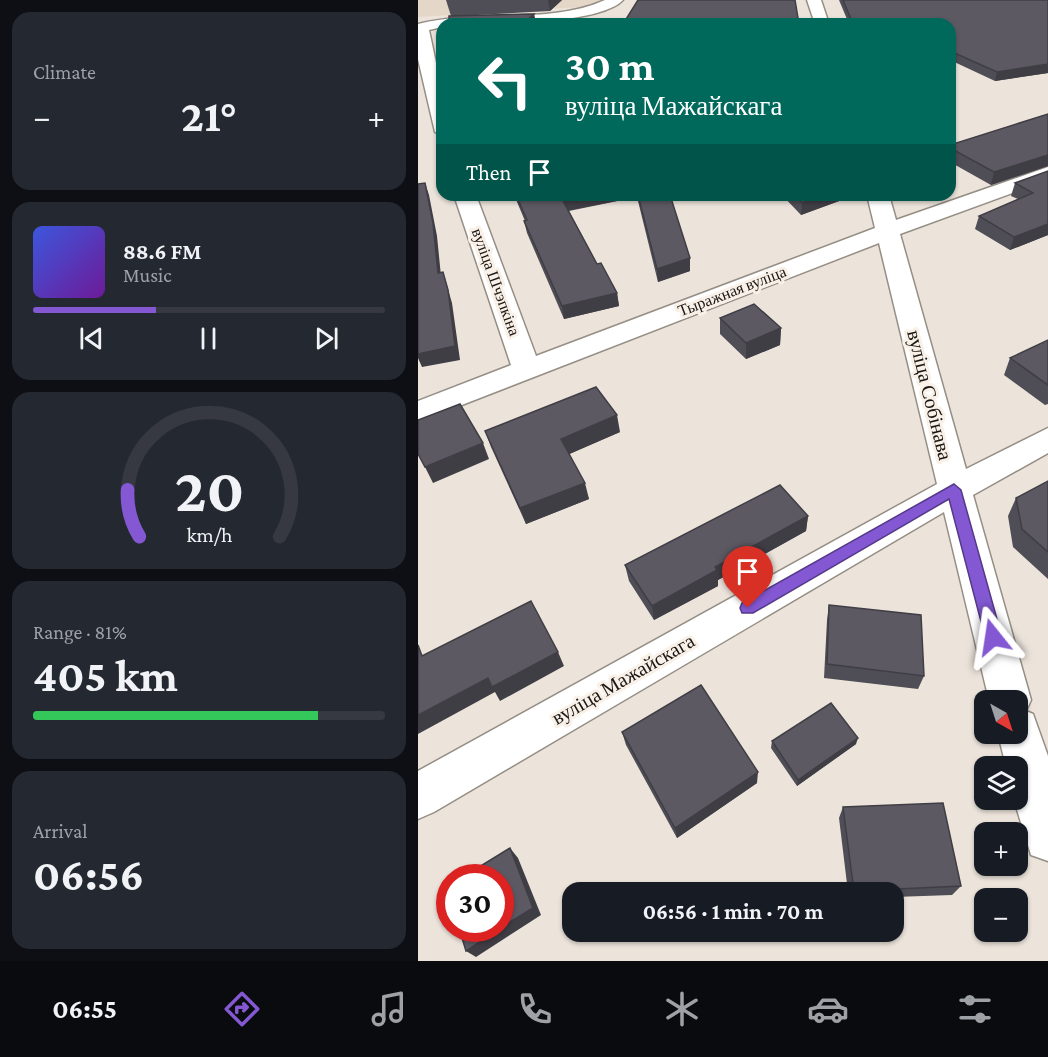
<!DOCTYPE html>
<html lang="en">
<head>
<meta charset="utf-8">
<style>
	:root { --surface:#171b24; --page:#242831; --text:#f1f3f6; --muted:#9ea1a6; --line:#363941; --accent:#8358d2 }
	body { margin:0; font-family:"Crimson Pro",serif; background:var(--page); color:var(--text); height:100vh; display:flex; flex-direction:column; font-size:22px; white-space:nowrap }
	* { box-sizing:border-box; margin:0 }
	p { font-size:20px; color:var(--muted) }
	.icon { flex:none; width:33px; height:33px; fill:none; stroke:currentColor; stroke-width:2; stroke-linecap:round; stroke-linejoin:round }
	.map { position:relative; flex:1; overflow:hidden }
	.details { display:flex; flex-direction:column; gap:12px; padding:12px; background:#0d0f14; width:418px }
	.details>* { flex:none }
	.hud { position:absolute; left:18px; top:18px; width:520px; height:183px; border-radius:18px; box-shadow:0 2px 4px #0004; background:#00695c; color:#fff; overflow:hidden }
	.needle { width:39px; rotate:141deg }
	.buttons { position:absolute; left:556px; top:690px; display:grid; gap:12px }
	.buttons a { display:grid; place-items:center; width:54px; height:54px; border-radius:12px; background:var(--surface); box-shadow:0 2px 4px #0004; font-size:30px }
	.speed { position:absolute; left:18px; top:864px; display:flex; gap:12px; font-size:30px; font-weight:700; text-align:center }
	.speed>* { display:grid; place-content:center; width:78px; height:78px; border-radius:50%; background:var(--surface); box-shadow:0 2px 4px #0004; line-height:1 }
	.speed .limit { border:9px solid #d22; background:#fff; color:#111 }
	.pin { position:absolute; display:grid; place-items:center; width:51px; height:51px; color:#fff; margin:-62px -26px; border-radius:50% 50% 50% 0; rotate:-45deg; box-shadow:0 0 6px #0007 }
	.pin .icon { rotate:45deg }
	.me { position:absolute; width:66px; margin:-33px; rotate:345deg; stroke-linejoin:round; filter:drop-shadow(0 0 4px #0008) }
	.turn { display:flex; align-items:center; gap:21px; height:126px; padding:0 30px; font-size:27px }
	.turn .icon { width:78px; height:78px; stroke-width:2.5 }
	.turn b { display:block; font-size:42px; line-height:51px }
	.then { display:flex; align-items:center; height:57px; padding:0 30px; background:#0003; gap:12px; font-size:22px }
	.big { font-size:45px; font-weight:700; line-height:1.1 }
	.details .card { flex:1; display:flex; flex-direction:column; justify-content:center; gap:9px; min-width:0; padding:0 21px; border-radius:18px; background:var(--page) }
	.details .dial { align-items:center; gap:0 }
	.dial svg { height:156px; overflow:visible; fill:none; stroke:var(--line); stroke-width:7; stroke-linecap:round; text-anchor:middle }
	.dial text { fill:var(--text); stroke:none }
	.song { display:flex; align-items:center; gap:18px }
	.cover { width:72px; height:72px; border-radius:9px; background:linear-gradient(135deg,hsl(230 70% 55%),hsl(280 70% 35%)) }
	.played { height:6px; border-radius:3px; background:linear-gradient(90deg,var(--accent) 35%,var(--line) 35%) }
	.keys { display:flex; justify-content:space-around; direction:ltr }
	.heat { display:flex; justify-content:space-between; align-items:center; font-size:33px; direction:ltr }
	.charge { height:9px; border-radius:4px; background:linear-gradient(90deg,#34c759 81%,var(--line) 0) }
	.trip { position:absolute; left:144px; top:882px; width:342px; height:60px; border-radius:18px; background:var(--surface); box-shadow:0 2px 4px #0004; font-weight:700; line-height:60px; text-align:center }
	.dock { display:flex; height:96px; justify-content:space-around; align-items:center; background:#090b0e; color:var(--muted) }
	.dock .icon { width:42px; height:42px }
	.dock .current { color:var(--accent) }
	.dock b { font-size:27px; color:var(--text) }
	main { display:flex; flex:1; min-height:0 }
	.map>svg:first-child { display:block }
	.built { fill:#e4d7c8 }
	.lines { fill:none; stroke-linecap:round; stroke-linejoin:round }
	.minor-casing { stroke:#958e85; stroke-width:3 }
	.minor { fill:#fff; fill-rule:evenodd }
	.wall { fill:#4f4d55 }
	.shaded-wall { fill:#403e45 }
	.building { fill:#5c5963; stroke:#403e45; stroke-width:1.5 }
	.route { fill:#8358d2; stroke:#553988; stroke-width:1.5 }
	.labels { text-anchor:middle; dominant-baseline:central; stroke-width:6; stroke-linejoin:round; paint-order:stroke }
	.far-street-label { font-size:16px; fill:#191613; stroke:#f9f1e8 }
	.street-label { font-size:20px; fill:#191613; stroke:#f9f1e8 }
</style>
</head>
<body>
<main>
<section class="details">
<div class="card"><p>Climate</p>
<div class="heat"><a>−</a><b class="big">21°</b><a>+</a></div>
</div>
<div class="card">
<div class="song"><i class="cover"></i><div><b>88.6 FM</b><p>Music</p></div></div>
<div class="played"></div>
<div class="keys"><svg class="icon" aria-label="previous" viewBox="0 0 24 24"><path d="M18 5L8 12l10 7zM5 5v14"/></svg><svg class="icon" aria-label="pause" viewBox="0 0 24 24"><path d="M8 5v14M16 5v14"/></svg><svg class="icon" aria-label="next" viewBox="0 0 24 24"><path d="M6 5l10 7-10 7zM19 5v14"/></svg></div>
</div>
<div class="card dial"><svg viewBox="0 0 100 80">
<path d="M14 69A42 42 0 1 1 86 69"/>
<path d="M14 69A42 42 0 0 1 8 45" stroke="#8358d2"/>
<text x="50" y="56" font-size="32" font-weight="700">20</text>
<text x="50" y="72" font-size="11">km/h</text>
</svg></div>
<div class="card"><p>Range · 81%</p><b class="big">405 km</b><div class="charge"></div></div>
<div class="card"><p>Arrival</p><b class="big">06:56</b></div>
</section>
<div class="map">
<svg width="630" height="961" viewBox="0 0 630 961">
	<rect width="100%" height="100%" fill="#ece4db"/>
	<path class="built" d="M0,0H189L164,7L0,17Z"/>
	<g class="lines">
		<defs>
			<path id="minor" d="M187,0H205C181,26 61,24 24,24V27L11,30L24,91V134L17,132L0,59V24C59,9 132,25 187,0Z
				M389,0H403L411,24H397Z
				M630,167V180L482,234L548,469L630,428V453L555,495L613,700L608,711L615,714L630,756V861L613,855L596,800H600V766H588L580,734H600V700H571L526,512L16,812L0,819V771L519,484L461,243L0,422V401L93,365L36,195H58L118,356L457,228L449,195H471L478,220Z"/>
		</defs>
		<use href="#minor" class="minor-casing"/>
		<use href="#minor" class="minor"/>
	</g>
	<path class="wall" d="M28,0H144L132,11L39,16L116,14L118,24H31L33,16Z
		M421,0H630V73L577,81L532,60V24H431Z
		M630,114V166L573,185L532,162V145Z
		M630,171V235L592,250L557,229L561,216L600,199L593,196L597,183Z
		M97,195H252L272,258V271L240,282L219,197L151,211L179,264L199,293L201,306L146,319L109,233L106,221H107L99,202Z
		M364,195H432V197L383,215Z
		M302,318L363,328L362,345L328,359L302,334Z
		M630,340V404L627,405L586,375L592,358Z
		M67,431L202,432L151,454L171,499L108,524L73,447Z
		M630,481V579L595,547L590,516L598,498Z
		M390,516L388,531L300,580V586L236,620L211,581L207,565Z
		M411,605L506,676L500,689L406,678L409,620Z
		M204,732L339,783L259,838L208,745Z
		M354,741L438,744L379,786L353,748Z
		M425,807L543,886L534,895L476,897V892H430L421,818Z"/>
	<path class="shaded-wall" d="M130,0H144L132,11Z
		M116,14L118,24H105Z
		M630,64V73L577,81L579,72Z
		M630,155V166L573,185L576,172Z
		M7,183L11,195L19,236L24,286L20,273Z
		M164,195H219V197L147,211L144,199Z
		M405,195H432V197L383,215L384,203Z
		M630,224V235L592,250L596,237Z
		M272,258V271L240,282L239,269Z
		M25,272L34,303L42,360L4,367L0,358V354Z
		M199,293L201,306L146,319L144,306Z
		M363,328L362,345L328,359V343Z
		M199,415L202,432L147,456L143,439Z
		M65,443L71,459L15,483L7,467Z
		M167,483L171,499L108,524L102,508Z
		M390,516L388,531L300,580V586L236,620L234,606L297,567Z
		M140,652L146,666L82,701L77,692L0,734V715L70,678Z
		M440,738L438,744L379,786L380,780Z
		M340,772L339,783L259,838L257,828Z
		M92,848L100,858L123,915L58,957L48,951Z"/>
	<path class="building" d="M220,0H377L381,24H31V16L116,14L105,24H205Z
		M425,0H630V64L579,72L532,51V24H435Z
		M630,114V155L576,172L532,148V145Z
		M630,171V224L596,237L561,216L615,193L597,183Z
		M7,183L15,223L20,273L25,272L30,290L37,346L0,354V184Z
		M98,195H164L144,199L179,264L183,263L199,293L144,306L106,221L109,220Z
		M220,195H252L272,258L239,269Z
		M376,195H405L384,203Z
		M336,304L363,328L328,343L302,318Z
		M630,340V385L592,358Z
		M178,387L199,415L143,439L167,483L102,508L67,431Z
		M42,404L65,443L7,467L0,454V420Z
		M630,481V552L604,529L598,498Z
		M362,485L390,516L297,567L299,570L234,606L207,565Z
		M113,601L140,652L74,687L70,678L0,715V645L4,656Z
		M411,605L503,615L506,676L409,664Z
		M283,685L340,772L257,828L204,732Z
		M413,703L440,738L380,780L354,741Z
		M525,803L543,886L436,891L425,807Z
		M92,848L115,908L82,928V878H43Z
		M32,884V900L27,887Z
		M41,928H82L48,951Z"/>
	<path class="route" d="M536,484L543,490L584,637L581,642L575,645L570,642L567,637L531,499L335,613H324L322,608L324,603Z"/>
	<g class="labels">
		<g class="far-street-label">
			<text transform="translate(78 282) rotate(70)">вуліца Шчэпкіна</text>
			<text transform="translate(314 291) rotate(-21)">Тыражная вуліца</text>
		</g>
		<g class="street-label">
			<text transform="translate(512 395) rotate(76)">вуліца Собінава</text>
			<text transform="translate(205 679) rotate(-30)">вуліца Мажайскага</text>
		</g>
	</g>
</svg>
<div class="buttons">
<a><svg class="needle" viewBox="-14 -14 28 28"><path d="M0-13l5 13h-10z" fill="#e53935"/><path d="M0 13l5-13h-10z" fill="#9ea1a6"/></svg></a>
<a><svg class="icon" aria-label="layers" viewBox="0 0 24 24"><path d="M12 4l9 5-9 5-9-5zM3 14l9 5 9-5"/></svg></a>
<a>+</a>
<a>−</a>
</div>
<div class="speed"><div class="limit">30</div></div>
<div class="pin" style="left:330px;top:608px;background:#d93025"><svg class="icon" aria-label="arrive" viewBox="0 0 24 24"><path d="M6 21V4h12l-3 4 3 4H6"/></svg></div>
<svg class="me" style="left:575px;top:637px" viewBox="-20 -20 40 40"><path d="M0-17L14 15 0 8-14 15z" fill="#8358d2" stroke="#fff" stroke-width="4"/></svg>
<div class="trip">06:56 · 1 min · 70 m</div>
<div class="hud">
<div class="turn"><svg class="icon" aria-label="left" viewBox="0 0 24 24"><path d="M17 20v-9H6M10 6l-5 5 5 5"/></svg><div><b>30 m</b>вуліца Мажайскага</div></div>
<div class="then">Then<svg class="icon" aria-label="arrive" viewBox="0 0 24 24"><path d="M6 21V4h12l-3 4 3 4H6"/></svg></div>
</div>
</div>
</main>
<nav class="dock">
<b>06:55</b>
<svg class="icon current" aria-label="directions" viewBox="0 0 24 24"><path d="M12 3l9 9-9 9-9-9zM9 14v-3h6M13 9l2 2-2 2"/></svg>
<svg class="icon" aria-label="music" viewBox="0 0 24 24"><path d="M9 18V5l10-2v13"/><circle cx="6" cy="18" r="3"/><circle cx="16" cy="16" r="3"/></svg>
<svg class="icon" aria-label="phone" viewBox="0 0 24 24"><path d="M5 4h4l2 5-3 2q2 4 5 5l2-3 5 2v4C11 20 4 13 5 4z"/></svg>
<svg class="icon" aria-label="climate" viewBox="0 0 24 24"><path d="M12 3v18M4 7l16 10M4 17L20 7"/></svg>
<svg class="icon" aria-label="car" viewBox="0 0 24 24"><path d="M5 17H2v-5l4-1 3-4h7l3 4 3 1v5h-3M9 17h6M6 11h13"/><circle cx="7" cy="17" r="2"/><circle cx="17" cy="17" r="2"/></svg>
<svg class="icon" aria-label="filters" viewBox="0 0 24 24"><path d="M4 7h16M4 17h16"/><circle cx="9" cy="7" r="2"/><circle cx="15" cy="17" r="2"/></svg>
</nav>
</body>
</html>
